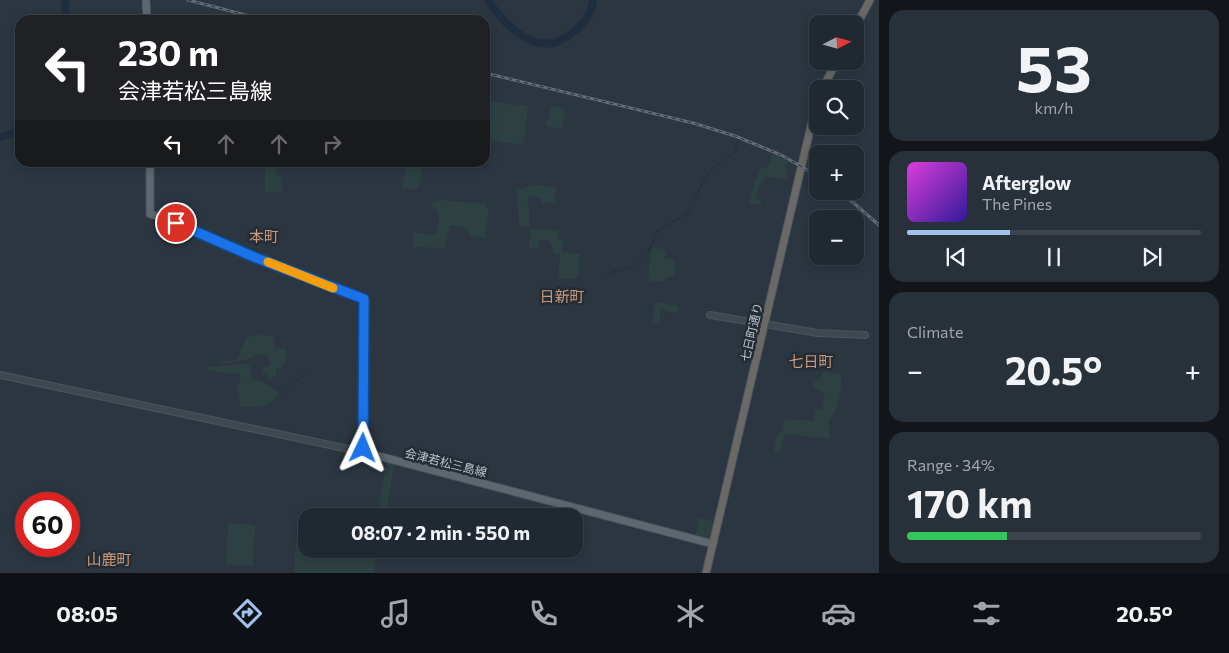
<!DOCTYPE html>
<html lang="en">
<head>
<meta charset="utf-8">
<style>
	:root { --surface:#202831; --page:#283039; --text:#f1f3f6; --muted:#a2a6ab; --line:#3d444d; --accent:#a0c2ec }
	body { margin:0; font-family:Commissioner,"Noto Sans JP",sans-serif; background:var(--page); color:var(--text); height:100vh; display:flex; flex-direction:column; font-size:19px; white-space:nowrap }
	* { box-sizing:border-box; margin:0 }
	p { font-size:16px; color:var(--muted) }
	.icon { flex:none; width:28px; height:28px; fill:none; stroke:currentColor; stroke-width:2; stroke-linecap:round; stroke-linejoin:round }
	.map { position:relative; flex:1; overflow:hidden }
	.panel { display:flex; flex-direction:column; gap:10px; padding:10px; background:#12161b; width:350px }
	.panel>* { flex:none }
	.top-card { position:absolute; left:15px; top:15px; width:475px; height:152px; border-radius:15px; box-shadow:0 2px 8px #0003,0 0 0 1px var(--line); background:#202124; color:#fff; overflow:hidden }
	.needle { width:32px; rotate:84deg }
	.controls { position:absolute; left:809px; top:15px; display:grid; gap:10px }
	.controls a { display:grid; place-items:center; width:55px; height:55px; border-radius:10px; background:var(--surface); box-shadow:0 2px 8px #0003,0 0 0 1px var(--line); font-size:25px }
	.speed { position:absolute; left:15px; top:492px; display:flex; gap:10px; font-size:25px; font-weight:700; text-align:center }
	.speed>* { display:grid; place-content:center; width:65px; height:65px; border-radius:50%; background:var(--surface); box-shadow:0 2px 8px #0003,0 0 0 1px var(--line); line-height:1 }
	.speed .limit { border:8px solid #d22; background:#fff; color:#111 }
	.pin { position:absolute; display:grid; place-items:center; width:42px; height:42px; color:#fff; margin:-21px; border:2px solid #fff; border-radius:50%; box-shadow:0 1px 5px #0007 }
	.me { position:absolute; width:55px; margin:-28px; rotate:2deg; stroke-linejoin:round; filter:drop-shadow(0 0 4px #0008) }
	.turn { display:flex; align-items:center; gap:18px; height:105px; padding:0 20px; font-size:22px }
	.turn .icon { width:65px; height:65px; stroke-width:2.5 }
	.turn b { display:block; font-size:35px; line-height:42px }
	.lanes { display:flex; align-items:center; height:48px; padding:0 20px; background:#0003; justify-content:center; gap:25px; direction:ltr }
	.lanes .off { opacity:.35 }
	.big { font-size:38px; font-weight:700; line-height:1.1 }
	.panel .card { flex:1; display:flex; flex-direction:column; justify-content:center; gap:8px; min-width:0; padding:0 18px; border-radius:15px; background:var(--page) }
	.panel .dial { align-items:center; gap:0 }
	.dial b { font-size:65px; line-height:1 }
	.song { display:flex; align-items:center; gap:15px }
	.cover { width:60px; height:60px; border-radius:8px; background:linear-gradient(135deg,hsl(300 70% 55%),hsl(250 70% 35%)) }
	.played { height:5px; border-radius:2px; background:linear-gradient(90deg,var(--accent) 35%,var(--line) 35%) }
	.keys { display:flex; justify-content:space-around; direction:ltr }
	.heat { display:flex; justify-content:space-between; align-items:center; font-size:28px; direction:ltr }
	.charge { height:8px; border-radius:4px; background:linear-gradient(90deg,#34c759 34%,var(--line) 0) }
	.trip { position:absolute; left:298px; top:508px; width:285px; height:50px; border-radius:15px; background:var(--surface); box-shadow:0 2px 8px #0003,0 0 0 1px var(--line); font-weight:700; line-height:50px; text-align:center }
	.tabs { display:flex; height:80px; justify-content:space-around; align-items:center; background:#0d1014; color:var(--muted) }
	.tabs .icon { width:35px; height:35px }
	.tabs .on { color:var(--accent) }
	.tabs b { font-size:22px; color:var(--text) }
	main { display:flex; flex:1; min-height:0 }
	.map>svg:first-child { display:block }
	.green { fill:#2d4142 }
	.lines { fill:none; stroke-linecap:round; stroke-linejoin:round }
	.stream { stroke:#1f2e3e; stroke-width:1 }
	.river { stroke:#1f2e3e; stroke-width:8 }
	.tertiary-casing { stroke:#49515a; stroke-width:8 }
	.primary-casing { stroke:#49515a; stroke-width:9 }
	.trunk-casing { stroke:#4a535b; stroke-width:9 }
	.tertiary { stroke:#3f4851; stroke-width:5.5 }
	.primary { stroke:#5d6770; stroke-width:7 }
	.trunk { stroke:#6a6966; stroke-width:7 }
	.rail-casing { stroke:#626c77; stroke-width:3 }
	.rail { stroke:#242d36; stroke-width:1; stroke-dasharray:4; stroke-linecap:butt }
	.route-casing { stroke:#114b97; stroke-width:12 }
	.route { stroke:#1a73e8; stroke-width:9 }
	.slow { stroke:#f59e0b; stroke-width:9 }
	.labels { text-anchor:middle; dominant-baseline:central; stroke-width:5; stroke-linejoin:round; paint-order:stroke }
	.street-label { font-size:12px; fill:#bcc3cb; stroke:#242d36 }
	.quarter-label { font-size:15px; fill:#ca9778; stroke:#242d36 }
</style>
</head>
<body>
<main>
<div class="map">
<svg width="879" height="573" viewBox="0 0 879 573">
	<rect width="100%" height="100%" fill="#2b3641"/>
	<path class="green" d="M485,101L528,106L523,145L485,139Z
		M552,105L563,108L565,113L561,129L546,126Z
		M772,153L790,162L785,165L786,170L788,172L786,179L765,176L763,183L760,184L755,199L761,201V205L749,204C752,191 755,178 762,168L769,166Z
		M265,163H276V174L282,178V191L265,193Z
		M407,163H424L418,189L414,190L402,188Z
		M534,185L556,187L555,204L542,203V198L529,196L527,207H529L530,226L521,227L519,225L517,190Z
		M439,200L486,204V207L489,208L485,238L471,236L468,231L461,227L450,225L445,248L413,247V233L437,235L439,216L437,210L433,208L432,203Z
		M533,229L559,230L558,240H563L562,252L580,254L578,277L573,279H558L560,254L553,253V249L552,248V244H549V240H539L537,249L529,248L531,230Z
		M652,247L663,249L666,253L665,259H673L675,261L674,277H666L665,282L653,280V282L648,281Z
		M655,302L678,306L677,313L661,310L659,323L652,322Z
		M256,335L272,336L274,337L275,349H286V361L280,368L276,369V376H272V379H269L267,372L263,373V367L269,366V357L264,354L255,355L253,358C240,360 230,364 217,363L221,361L237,360L246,337Z
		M247,364L250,366L251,379L262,382L279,392C273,407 256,408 241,407L237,386L241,379L239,374C227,372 215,374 205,369L208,367Z
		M823,372L840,374C844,384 837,415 827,422H829V439L787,434L784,437L780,453L774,452L777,435L783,430L784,419L814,421L815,409L822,410L825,395L823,392L813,389L814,382L821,378Z
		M387,460L395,462L385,516H380L381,512L378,511Z
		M699,518L715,522L710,540L695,536Z
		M228,523L255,525L253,566L226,564Z
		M296,540L306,541V549H375L374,573H294Z"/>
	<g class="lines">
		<path class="stream" d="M693,201L708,173L735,151L739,137
			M603,278L612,272L630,268L641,259L649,250L657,231L687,214L690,208
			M283,392L304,374"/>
		<path class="river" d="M65,0L66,20
			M488,0C500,20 527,48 553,43C560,42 567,37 573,32C584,24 592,13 593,0
			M0,137L20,131"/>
		<defs>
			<path id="tertiary" d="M710,315L818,333L865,335
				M0,375L363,452"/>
			<path id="primary" d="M146,0L147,20
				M150,162V214L164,218L254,257L364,299L363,452L713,544"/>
			<path id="trunk" d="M855,28L870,0
				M822,89L837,61
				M706,573L818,96"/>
		</defs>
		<use href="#tertiary" class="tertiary-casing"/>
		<use href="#primary" class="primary-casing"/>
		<use href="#trunk" class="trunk-casing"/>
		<use href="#tertiary" class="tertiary"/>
		<use href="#primary" class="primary"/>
		<use href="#trunk" class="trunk"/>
		<defs>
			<path id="rail" d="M188,0L265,20
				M485,73L693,123L735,136L781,155L818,176
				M840,191L879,225"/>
		</defs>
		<use href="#rail" class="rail-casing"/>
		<use href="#rail" class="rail"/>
	</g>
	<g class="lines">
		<defs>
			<path id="route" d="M176,223L254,257L364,299L363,448"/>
		</defs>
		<use href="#route" class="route-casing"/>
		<use href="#route" class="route"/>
		<path class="slow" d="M268,262L333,288"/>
	</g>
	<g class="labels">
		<g class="street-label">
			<text transform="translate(751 332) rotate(-77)">七日町通り</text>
			<text transform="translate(446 462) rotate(14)">会津若松三島線</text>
		</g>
		<g class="quarter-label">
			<text x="264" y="236">本町</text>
			<text x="562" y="296">日新町</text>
			<text x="811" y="361">七日町</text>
			<text x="109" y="559">山鹿町</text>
		</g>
	</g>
</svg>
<div class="controls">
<a><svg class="needle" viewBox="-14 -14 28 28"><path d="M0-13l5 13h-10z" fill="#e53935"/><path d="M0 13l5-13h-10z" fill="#a2a6ab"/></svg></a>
<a><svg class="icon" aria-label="search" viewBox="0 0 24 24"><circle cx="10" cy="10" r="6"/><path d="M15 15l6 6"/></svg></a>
<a>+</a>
<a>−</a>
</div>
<div class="speed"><div class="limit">60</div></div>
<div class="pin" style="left:176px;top:223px;background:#d93025"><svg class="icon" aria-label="arrive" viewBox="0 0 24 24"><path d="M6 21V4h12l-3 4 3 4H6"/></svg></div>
<svg class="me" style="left:363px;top:448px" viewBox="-20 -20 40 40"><path d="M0-17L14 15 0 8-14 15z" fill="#1a73e8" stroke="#fff" stroke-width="4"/></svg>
<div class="trip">08:07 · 2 min · 550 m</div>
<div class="top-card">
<div class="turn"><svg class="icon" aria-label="left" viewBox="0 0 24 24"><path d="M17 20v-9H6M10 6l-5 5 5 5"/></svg><div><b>230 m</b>会津若松三島線</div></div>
<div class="lanes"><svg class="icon" aria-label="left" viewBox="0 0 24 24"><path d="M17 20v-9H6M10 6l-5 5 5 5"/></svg><svg class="icon off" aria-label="ahead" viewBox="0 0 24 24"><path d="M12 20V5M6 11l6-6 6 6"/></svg><svg class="icon off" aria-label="ahead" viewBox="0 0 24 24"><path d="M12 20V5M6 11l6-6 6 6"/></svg><svg class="icon off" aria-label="right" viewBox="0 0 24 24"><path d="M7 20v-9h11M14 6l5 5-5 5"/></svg></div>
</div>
</div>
<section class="panel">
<div class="card dial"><b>53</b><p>km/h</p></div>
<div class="card">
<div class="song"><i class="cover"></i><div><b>Afterglow</b><p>The Pines</p></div></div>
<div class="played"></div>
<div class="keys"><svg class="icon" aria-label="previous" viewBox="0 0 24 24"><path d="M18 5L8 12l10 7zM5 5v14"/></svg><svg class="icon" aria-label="pause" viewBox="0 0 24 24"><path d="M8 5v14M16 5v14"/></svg><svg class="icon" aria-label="next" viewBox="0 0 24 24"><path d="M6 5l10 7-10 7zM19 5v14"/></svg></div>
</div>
<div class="card"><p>Climate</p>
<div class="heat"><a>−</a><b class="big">20.5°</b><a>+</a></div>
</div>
<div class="card"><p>Range · 34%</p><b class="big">170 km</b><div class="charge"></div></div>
</section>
</main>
<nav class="tabs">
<b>08:05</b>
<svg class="icon on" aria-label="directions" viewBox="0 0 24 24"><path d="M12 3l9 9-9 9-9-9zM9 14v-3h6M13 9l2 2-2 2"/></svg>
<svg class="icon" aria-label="music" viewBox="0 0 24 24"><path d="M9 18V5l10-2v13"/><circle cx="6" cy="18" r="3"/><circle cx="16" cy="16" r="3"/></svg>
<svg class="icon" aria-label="phone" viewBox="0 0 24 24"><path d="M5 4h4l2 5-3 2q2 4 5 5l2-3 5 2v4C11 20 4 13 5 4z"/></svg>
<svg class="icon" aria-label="climate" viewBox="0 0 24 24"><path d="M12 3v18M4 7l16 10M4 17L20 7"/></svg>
<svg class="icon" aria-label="car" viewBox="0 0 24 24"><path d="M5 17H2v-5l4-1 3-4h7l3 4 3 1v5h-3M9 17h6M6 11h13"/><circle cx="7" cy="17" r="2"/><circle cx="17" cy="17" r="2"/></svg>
<svg class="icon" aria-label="filters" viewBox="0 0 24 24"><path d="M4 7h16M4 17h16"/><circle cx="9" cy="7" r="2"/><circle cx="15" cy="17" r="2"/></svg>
<b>20.5°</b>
</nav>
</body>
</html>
